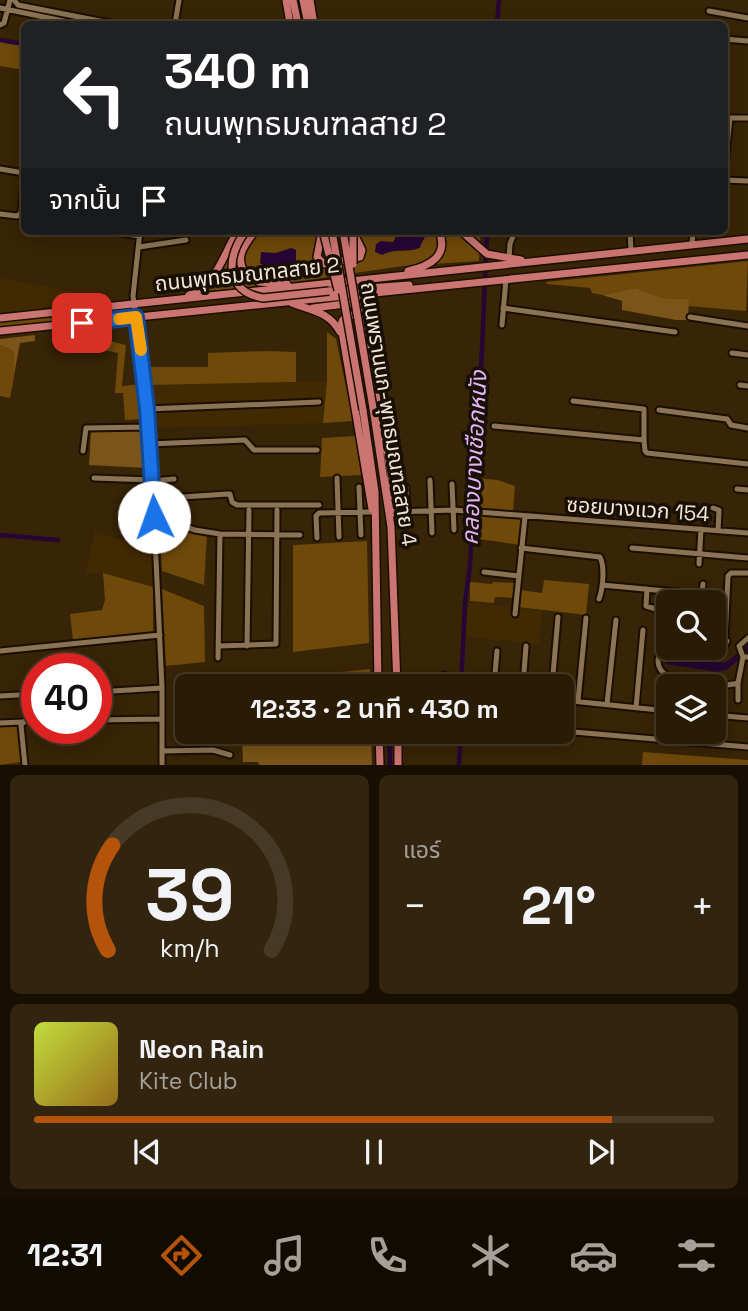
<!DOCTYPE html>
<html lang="th">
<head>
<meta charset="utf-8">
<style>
	:root { --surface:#2a1b04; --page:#32240e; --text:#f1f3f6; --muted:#a5a19a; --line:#463926; --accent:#b45309 }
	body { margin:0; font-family:"Space Grotesk","Noto Sans Thai",sans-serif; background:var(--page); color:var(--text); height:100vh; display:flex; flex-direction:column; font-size:26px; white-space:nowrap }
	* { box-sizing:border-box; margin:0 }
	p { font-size:23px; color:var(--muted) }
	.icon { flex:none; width:38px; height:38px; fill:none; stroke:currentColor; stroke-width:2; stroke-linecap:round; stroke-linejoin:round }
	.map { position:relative; height:765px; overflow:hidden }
	.sheet { display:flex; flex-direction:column; gap:10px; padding:10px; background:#170f02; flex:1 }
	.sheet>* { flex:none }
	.top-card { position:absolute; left:21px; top:21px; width:707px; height:214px; border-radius:10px; box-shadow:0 4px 18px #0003,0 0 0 2px var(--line); background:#202124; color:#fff; overflow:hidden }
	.controls { position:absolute; left:656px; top:590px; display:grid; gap:14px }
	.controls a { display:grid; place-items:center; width:70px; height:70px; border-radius:10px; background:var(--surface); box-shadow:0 4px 18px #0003,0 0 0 2px var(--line); font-size:35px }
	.speed { position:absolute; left:21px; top:653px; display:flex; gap:14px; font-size:35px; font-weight:700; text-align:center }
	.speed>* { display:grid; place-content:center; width:91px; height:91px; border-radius:50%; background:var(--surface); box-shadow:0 4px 18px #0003,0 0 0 2px var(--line); line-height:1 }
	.speed .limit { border:10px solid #d22; background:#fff; color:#111 }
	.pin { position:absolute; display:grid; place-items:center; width:60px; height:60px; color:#fff; margin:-30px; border-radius:14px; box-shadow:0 4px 10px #0006 }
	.me { position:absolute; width:77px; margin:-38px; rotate:357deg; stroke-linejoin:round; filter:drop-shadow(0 0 5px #0008) }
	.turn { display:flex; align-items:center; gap:24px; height:147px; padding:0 28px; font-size:32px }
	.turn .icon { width:91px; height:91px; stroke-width:2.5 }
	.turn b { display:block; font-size:49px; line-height:60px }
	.then { display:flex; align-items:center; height:66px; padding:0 28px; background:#0003; gap:14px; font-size:26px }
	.big { font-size:52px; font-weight:600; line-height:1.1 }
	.sheet .tile { flex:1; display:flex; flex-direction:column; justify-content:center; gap:10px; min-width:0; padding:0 24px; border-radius:10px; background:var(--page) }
	.sheet .dial { align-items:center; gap:0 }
	.dial svg { height:182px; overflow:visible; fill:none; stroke:var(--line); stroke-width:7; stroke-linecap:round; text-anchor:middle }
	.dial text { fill:var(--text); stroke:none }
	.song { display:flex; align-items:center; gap:21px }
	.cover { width:84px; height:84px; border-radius:10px; background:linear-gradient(135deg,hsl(70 70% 55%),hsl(40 70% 35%)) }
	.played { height:7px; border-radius:4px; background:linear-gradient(90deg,var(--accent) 85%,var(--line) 85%) }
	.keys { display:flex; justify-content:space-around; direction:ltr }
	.heat { display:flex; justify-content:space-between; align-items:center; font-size:38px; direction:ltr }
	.sheet .tiles { flex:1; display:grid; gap:10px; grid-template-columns:1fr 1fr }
	.tile:last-child { grid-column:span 2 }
	.trip { position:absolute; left:175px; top:674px; width:399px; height:70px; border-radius:10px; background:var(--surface); box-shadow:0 4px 18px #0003,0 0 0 2px var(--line); font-weight:600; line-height:70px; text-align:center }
	.tabs { display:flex; height:112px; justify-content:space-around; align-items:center; background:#110b02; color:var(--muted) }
	.tabs .icon { width:49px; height:49px }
	.tabs .active { color:var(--accent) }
	.tabs b { font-size:32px; color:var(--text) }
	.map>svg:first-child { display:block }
	.built { fill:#412902 }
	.green { fill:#6e490a }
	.forest { fill:#7a5418 }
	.water { fill:#270635 }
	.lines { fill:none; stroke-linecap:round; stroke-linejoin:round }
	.canal { stroke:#270635; stroke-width:4.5 }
	.minor-casing { stroke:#1c0e00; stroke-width:9 }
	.major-casing { stroke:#1c0e00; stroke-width:10 }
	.minor { stroke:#8b7455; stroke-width:5 }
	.major { stroke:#cb7572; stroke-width:7 }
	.major-bridge-casing { stroke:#1c0e00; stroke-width:10; stroke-linecap:butt }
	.major-bridge { stroke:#cb7572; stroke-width:7 }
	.route-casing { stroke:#114b97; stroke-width:18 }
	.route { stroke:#1a73e8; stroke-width:12 }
	.slow { stroke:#f59e0b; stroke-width:12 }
	.labels { text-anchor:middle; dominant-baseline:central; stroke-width:7; stroke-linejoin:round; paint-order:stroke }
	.street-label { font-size:21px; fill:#f2e5d5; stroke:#181005 }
	.water-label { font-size:23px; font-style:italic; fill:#e3b4fa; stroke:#181005 }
</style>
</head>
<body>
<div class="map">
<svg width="748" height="765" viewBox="0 0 748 765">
	<rect width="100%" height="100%" fill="#382406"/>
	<path class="built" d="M0,278L95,296L96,303L0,313Z
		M327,381L323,423L152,428L149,385Z
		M95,531L152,551L153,587L103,573H85Z
		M469,602L542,611L539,644L465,637Z"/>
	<path class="green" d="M0,39L24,43V70L0,66Z
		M248,231H319L315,258L324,266L358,262L353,231H474L480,235L479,261L403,266L260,287L204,291L213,282L234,243Z
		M748,261L746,311L688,306V299L663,298L636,288L602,295L592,293L590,288L547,284L546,282Z
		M123,308L128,310V314L0,329V321Z
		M101,328L102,339L126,345L122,386L141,384L143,419L125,420L123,393H115L118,353L53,339V333Z
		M327,332L336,339L353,421L323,423L327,381Z
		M0,345L12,350C18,364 13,383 10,398L0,396Z
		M267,351L296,352V382L149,385L147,367H208V353Z
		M355,436L361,475L320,477L322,438Z
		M472,478L498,480L515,486L513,512L526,515L520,545L472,538Z
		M159,521L207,535L204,585L162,571Z
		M367,541L369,643L293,652V545Z
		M103,573L153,587V632L73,640L70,614L102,610L105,600Z
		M544,580L589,584L586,615L518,607L520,590L542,593Z
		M470,582L492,584L493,582L515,583L513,598L495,597L494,603L470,601Z
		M162,589L204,606L205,662L166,666Z
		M370,669V686H243L242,683Z
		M19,719L21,762L0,765V720Z
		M643,752L748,760V765H642Z"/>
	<path class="forest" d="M636,288L663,298L689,299L688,320H676L622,310V301L602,295Z
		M35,335V341L20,343L14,375V355L12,350L0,345V339Z
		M91,431H143L147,468L89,465Z
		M322,732H371L372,765H259L258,762H243L242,738Z"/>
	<path class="water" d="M399,231H424L425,237L420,246L421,247C408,254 398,247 382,255L375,252L376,244L381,241L393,242Z
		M291,248L296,250V261L290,265L266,268L260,263L261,252L276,253Z
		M748,645V651L728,669L718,672L665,664L666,658L674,657L725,663Z"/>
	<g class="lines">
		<path class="canal" d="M497,24L499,0
			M0,40L24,44
			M0,535L58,540
			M461,686L465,603L470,565L482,349L487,231
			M389,732L390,765
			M459,765L461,732"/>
		<defs>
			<path id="minor" d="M14,0L18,5L115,24
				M0,8L78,24
				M709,11L748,18
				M175,23L187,24
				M175,24L179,0
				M0,25L4,23L10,0
				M724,39L748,41
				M724,118H748
				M725,165L730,118
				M0,169L24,173
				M724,180L748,181
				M0,214L17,216L21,213L24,179
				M106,231L140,236
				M140,231L133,296L144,372L153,495L162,688V765
				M617,231L630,232
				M630,231L631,251
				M692,245L693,231
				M139,247L186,240
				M509,258L510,244L515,231
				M503,308L675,332
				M690,317L748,326
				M502,325L506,279
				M732,353L748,355
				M740,385L748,386
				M573,401L644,409V440
				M147,409L319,402
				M659,410L727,419L731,425L748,428
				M494,426L644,440L645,451L647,453L748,464
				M149,444L245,440L254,450H317
				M83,451L86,428L148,427
				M94,478L152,480
				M337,478L339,537
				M430,480L432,533
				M152,481L174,479
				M452,484L454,530
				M359,487L361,535
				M406,487L407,525
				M737,489L748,490
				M153,495L182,497L228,494H230L232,502L237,505H319
				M713,508L719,510L718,531
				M394,512L453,510L748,533
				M154,517L195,530L220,534L300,535
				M317,538L316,516L319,513L372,512
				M521,548L600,557C605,567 603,588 599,599
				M632,548L748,558
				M699,564L701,529
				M484,572L518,576
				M602,585L698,594L702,592L703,584
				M647,589L646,606L656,609
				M515,614L525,517
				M748,638L739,646L743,657H748
				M722,639L727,641L725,645L721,644Z
				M725,639L728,576L731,573H748
				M668,642C662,647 658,652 658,661C659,688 720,688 738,683L743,657
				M219,646L276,644L277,510
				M247,646L249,510
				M0,651L160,635
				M218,658L220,534
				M397,682L428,679L444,675
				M494,686L497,651
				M523,686L526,646
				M552,686L558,617
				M96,692L162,688
				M0,696L37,694
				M562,700L668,711
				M738,700V683
				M578,701L586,618
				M607,704L616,620
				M636,708L643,630
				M714,715L748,718
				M96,720L162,719
				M0,723L23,722
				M562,731L748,747
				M162,751L213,750L230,755
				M25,765L21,725L25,721H37"/>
			<path id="major" d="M286,0L290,24
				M293,0L298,24
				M303,0L308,24
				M310,0L314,24
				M255,231C245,245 235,255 244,272L259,282L287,284
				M322,231L317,257L324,264L360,257L362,250L353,232
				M461,231L487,254L521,260
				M408,271C430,266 449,256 439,231
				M329,291L409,285
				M368,294L361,299L360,305L390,469L394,513
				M189,295C217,285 223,254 238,231
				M292,303C311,311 329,311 340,332
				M313,308L353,303L360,300
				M0,318L748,239
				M359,318C351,312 342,316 341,326L372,509
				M0,331L748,255
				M373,408L391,527L397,686
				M363,410L375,492L378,686
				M379,732L380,765
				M398,732V765"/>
		</defs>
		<use href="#minor" class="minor-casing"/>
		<use href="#major" class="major-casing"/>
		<use href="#minor" class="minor"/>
		<use href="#major" class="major"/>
		<defs>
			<path id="major-bridge" d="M246,231C226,256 224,291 263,298L329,291
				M323,231L338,290
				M332,231L363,410
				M343,231L373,408
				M353,231V264"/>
		</defs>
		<use href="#major-bridge" class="major-bridge-casing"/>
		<use href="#major-bridge" class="major-bridge"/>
	</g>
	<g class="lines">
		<defs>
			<path id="route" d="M82,323L136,317L147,409L154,517"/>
		</defs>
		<use href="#route" class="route-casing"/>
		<use href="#route" class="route"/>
		<path class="slow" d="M119,319L136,317L141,350"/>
	</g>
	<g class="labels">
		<g class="street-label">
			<text transform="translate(247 274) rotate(-6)">ถนนพุทธมณฑลสาย 2</text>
			<text transform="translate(389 414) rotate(81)">ถนนพรานนก-พุทธมณฑลสาย 4</text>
			<text transform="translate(638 509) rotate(4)">ซอยบางแวก 154</text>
		</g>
		<g class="water-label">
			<text transform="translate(474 458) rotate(-87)">คลองบางเชือกหนัง</text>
		</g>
	</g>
</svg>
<div class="controls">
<a><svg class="icon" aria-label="search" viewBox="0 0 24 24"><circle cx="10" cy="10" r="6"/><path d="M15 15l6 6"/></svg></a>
<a><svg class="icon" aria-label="layers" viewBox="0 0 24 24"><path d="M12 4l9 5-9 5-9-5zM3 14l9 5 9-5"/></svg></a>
</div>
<div class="speed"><div class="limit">40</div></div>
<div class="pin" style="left:82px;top:323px;background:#d93025"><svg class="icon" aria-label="arrive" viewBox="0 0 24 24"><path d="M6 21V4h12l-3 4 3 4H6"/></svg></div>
<svg class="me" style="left:154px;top:517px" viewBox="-20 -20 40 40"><circle r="19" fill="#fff"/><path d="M0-13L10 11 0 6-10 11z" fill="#1a73e8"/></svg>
<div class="trip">12:33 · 2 นาที · 430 m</div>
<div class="top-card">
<div class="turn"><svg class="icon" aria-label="left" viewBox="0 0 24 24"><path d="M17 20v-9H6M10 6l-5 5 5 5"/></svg><div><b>340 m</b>ถนนพุทธมณฑลสาย 2</div></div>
<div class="then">จากนั้น<svg class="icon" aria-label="arrive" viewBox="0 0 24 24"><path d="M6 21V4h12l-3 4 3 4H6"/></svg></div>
</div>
</div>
<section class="sheet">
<div class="tiles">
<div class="tile dial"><svg viewBox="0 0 100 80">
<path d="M14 69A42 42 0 1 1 86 69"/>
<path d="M14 69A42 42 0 0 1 16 23" stroke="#b45309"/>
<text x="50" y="56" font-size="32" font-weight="700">39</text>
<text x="50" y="72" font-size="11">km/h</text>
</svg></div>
<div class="tile"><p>แอร์</p>
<div class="heat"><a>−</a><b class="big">21°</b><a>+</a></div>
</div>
<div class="tile">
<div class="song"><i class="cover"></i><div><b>Neon Rain</b><p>Kite Club</p></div></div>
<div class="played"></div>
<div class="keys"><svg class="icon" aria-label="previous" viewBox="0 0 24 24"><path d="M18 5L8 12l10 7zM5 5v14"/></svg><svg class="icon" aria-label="pause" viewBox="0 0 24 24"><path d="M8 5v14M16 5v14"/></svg><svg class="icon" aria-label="next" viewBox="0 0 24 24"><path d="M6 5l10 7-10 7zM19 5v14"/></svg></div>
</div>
</div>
</section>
<nav class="tabs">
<b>12:31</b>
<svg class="icon active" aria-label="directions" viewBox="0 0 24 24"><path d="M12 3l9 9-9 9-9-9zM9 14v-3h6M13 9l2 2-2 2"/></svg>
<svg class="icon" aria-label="music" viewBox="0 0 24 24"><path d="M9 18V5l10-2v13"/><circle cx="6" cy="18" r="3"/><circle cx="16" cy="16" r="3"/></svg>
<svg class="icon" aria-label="phone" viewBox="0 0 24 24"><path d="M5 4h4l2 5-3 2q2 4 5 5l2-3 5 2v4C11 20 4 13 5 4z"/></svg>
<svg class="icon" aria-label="climate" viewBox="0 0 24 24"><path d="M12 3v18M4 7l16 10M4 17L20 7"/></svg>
<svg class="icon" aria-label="car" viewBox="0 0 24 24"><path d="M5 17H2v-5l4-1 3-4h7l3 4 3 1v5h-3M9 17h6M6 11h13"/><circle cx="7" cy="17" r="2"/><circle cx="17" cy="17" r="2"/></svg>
<svg class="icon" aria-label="filters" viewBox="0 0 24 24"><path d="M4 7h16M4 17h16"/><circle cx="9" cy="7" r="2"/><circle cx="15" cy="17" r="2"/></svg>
</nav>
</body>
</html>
